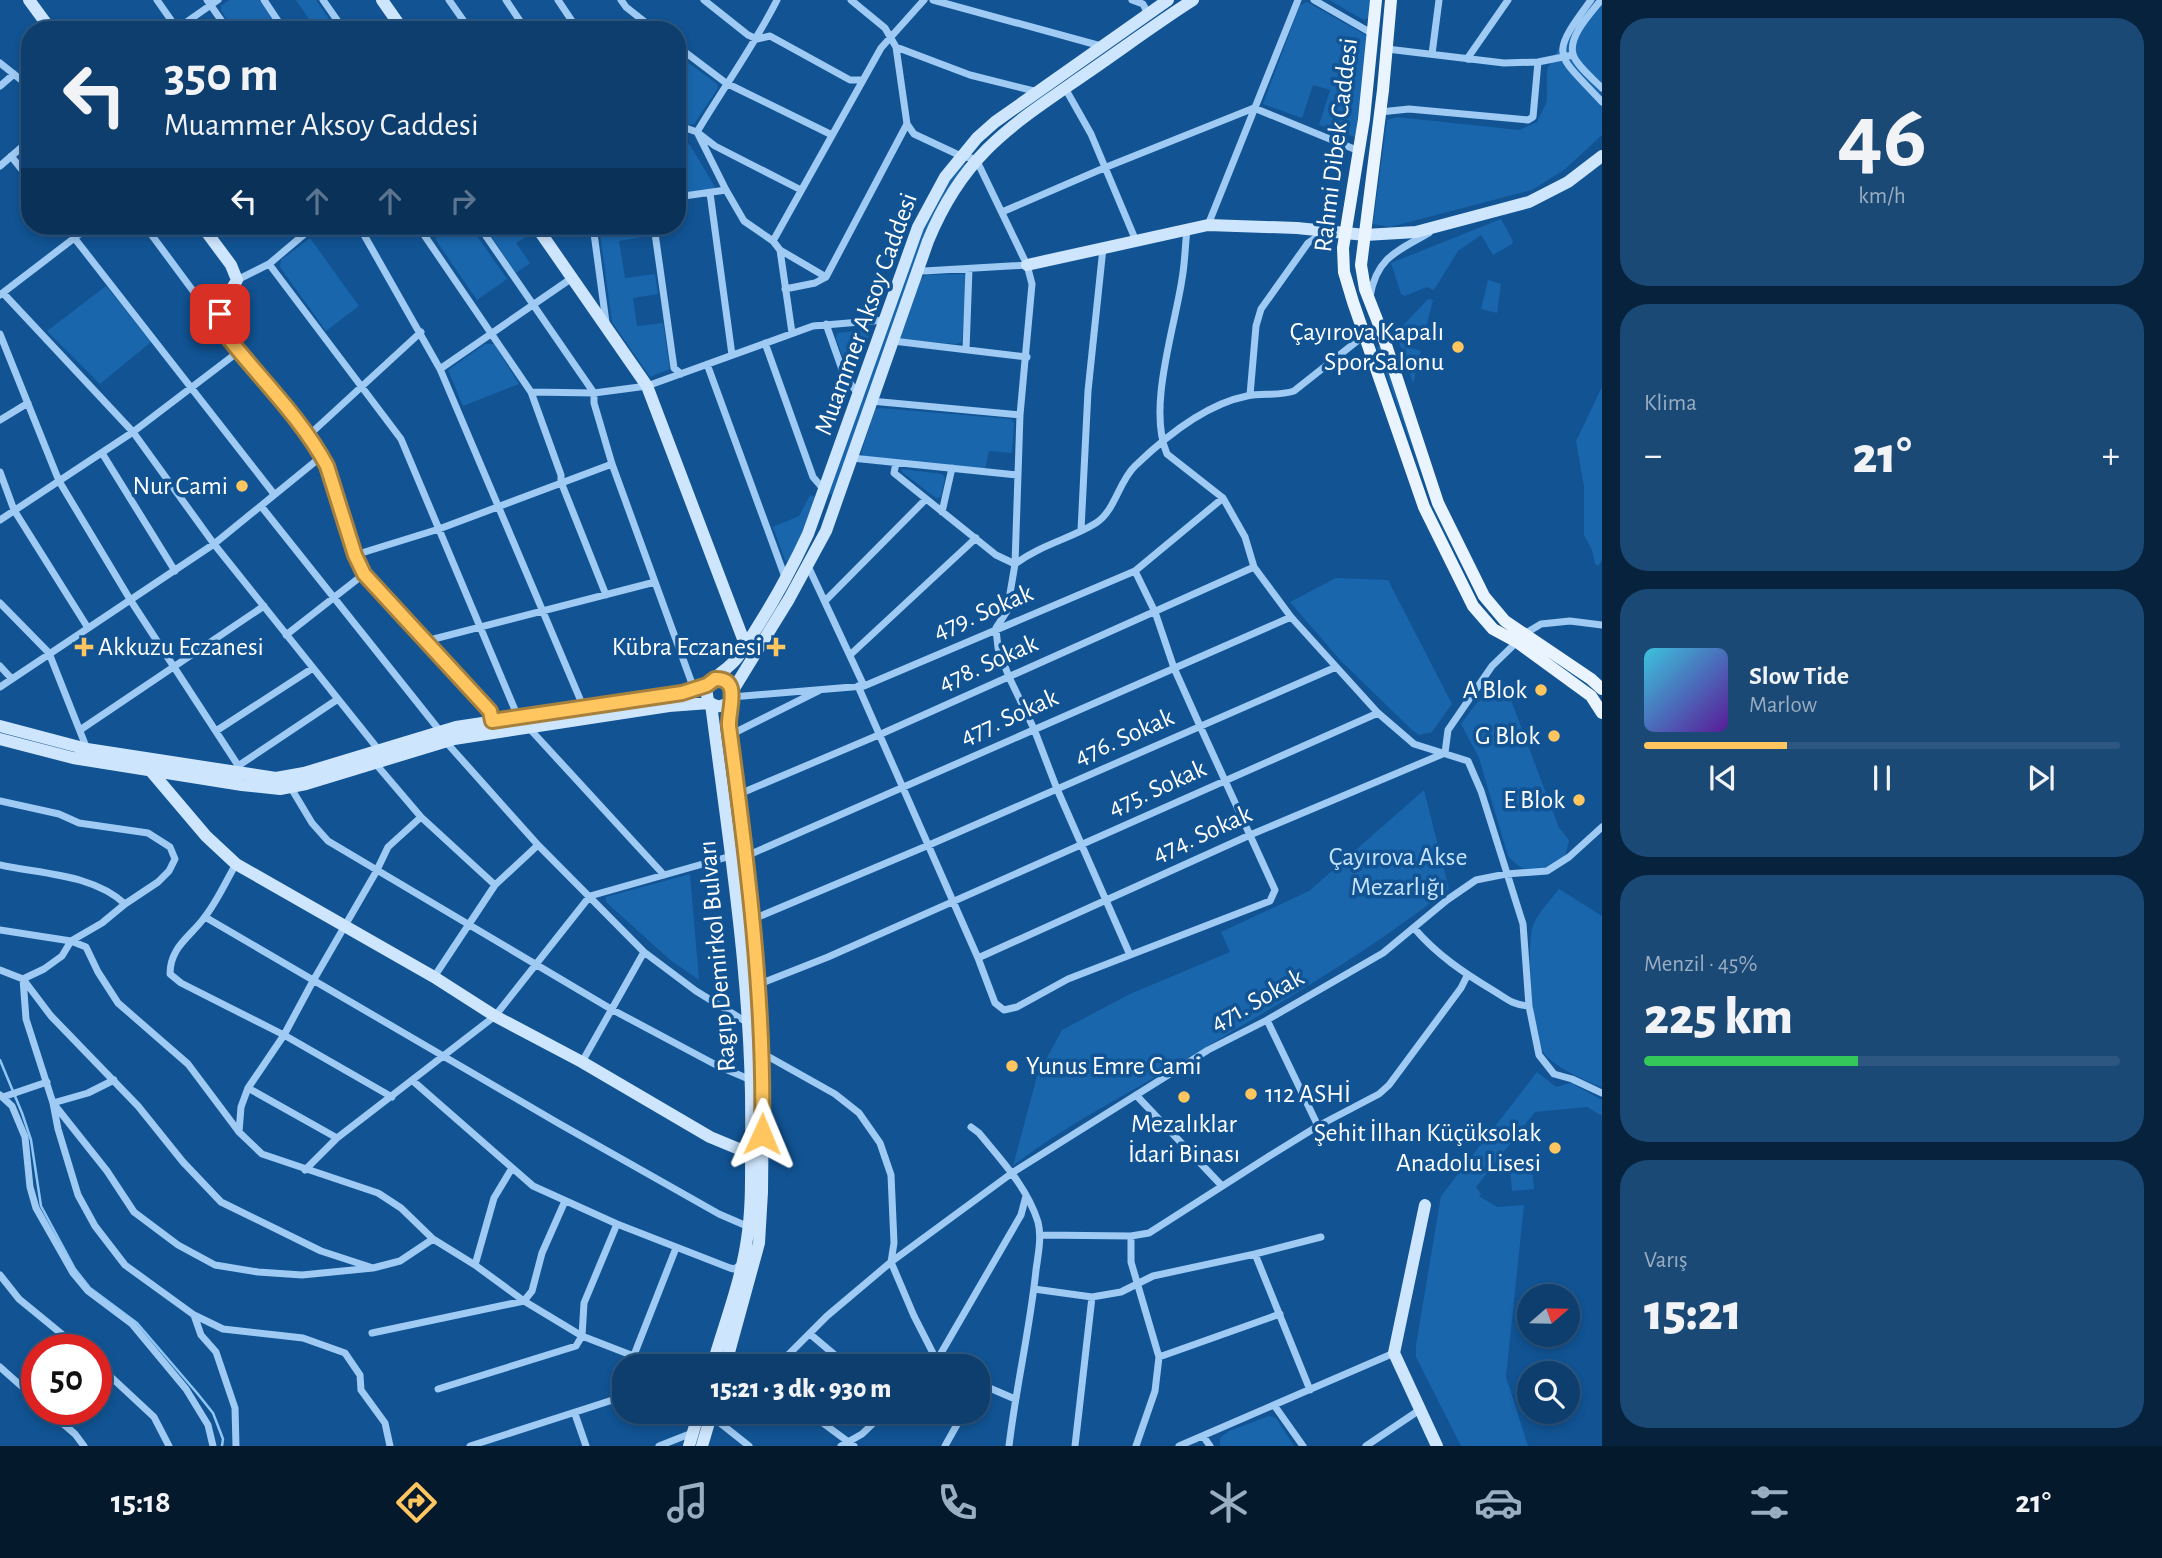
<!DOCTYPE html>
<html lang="tr">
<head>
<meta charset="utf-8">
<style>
	:root { --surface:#0d3e6e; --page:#1b4976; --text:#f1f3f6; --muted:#9aaec2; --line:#2d5781; --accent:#ffc660 }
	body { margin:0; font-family:"Alegreya Sans",sans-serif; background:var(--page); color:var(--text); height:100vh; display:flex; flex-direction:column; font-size:26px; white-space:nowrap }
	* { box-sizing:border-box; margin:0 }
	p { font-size:23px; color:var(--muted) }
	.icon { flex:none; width:38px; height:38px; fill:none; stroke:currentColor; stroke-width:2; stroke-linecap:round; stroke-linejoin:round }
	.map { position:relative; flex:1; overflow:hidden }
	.side { display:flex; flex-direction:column; gap:18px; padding:18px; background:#07223c; width:560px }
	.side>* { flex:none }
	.hud { position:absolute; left:21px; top:21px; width:665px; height:214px; border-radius:28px; box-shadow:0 4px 10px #0003,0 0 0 2px var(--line); background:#0d3e6e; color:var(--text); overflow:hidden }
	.needle { width:46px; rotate:70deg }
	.buttons { position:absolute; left:1517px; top:1284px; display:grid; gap:14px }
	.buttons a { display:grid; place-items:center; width:63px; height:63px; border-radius:50%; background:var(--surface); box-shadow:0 4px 10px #0003,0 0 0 2px var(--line); font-size:35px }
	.speed { position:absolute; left:21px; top:1334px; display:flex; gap:14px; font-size:35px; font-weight:700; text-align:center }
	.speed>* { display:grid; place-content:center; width:91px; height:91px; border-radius:50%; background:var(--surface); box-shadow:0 4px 10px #0003,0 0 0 2px var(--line); line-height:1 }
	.speed .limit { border:10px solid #d22; background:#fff; color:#111 }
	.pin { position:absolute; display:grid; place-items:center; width:60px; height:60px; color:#fff; margin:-30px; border-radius:14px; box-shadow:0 4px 10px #0006 }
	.me { position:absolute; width:77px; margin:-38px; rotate:1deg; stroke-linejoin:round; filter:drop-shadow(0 0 5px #0008) }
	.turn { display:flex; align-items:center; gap:24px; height:147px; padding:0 28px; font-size:32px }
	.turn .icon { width:91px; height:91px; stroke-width:2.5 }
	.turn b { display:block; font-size:49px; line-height:60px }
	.lanes { display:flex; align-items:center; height:66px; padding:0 28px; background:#0003; justify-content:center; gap:35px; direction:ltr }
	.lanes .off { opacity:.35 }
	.big { font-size:52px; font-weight:800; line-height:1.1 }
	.side .widget { flex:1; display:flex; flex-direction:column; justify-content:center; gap:10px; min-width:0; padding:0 24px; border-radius:28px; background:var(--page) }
	.side .dial { align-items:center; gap:0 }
	.dial b { font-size:91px; line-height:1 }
	.song { display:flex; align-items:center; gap:21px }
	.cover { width:84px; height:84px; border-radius:10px; background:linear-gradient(135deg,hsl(190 70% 55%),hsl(270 70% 35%)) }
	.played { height:7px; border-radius:4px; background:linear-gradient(90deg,var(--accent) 30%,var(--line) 30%) }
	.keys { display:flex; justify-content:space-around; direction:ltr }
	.heat { display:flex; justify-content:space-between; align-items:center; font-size:38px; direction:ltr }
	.charge { height:10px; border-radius:5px; background:linear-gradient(90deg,#34c759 45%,var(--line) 0) }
	.trip { position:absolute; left:612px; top:1354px; width:378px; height:70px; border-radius:28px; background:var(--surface); box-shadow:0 4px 10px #0003,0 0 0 2px var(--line); font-weight:800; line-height:70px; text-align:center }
	.menu { display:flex; height:112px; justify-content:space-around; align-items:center; background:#05192c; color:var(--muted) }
	.menu .icon { width:49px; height:49px }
	.menu .selected { color:var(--accent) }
	.menu b { font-size:32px; color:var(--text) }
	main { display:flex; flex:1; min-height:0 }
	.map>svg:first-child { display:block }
	.green { fill:#1966ad }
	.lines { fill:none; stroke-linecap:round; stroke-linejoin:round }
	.stream { stroke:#90c6f6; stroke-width:2.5 }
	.street { stroke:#9ecaf3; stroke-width:7 }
	.secondary { stroke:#cde5fd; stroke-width:12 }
	.primary { stroke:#eaf4ff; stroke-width:12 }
	.route-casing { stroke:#a6813e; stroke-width:18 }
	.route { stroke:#ffc660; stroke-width:12 }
	.poi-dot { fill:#ffc660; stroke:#115393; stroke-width:2.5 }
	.labels { text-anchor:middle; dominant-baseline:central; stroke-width:7; stroke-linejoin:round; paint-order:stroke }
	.street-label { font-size:26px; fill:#fff; stroke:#115393 }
	.poi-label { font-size:26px; fill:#fff; stroke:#115393; text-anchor:end }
	.park-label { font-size:26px; fill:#c6e3fd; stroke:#115393 }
</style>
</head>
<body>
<main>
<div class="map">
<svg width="1602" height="1446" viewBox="0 0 1602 1446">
	<rect width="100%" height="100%" fill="#115393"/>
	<path class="green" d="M229,0H259L276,24L269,30H234L221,10V6Z
		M296,0H316L329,19L315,28Z
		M1329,0H1370L1369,18L1364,20Z
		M1596,0H1602V135L1564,170L1532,190L1390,227L1373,224L1387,120L1397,117L1519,130L1537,122L1547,101V70L1557,51Z
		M1307,2L1369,37L1355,137L1319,125L1330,90L1313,85L1302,118L1263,104L1300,5Z
		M686,61L717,84L718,88L694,124L687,125L677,120V71Z
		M677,138L690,145L715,187L713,190L677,194Z
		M962,163L965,165L947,190L923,238L833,495L829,494L919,238L941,194Z
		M1501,219L1513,241L1512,244L1493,255L1481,235L1458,251L1434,290L1427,287L1405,296L1401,294L1391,263Z
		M453,226H470L507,279L477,300L435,239Z
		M499,226H531L535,231L516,243L530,263L516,273L489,233Z
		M599,226H648L649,236L619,241L625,278L655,274L658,294L633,298L637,326L663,323L670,369L650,377L612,322Z
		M310,238L359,306L326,331L280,267L281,260Z
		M964,274L967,278L962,342L956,344L908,340L900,338L921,278L927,275Z
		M1488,280L1501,284L1497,313L1481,309Z
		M106,286L151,342L100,384L47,331Z
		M1428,299L1433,300L1426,328L1417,326L1412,348L1421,351L1413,383L1397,337V332Z
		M867,330L870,333L854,378L850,376L836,339L837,333Z
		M485,344H494L519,384L463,406L448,370Z
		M1380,346L1436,507L1505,628L1482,604L1434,510L1377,347Z
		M1602,387V560L1598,566L1595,564L1592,550L1584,535V487L1576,441Z
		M880,408L1011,419L1014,423L1012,453L989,451L985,469L865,457L861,453L875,409Z
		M902,469L942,474L945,477L941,497L936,498L902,472Z
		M810,495L818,498L789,562L785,560L773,527L799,516Z
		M1336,578L1388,580L1452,704L1432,732L1419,735L1412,730L1342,662L1290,602Z
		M1502,676L1559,828L1569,840L1565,857C1543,872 1527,878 1508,856L1479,758L1461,724L1496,677Z
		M1424,790L1449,889C1359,959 1260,1015 1162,1073C1111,1103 1058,1130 1013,1166L1037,1076L1062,1030L1130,994L1230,952L1221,932L1309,891Z
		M690,874L699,980L669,959L606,902V897Z
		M1559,889L1602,916V1088C1584,1079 1560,1070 1546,1056C1531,1040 1527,951 1532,929C1536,914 1550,901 1559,889Z
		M1537,1072L1556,1087L1571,1083L1602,1100V1116L1587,1107L1535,1112L1476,1187L1481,1194L1479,1196L1497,1207L1524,1205L1506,1377L1528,1446H1461L1416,1357V1345L1441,1196Z
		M1531,1157L1534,1189L1512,1191L1509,1159Z
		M1269,1416L1276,1418L1294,1446H1220V1438L1229,1431Z"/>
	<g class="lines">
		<path class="stream" d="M0,1060L22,1113L31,1140L41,1206L75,1269L90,1288L137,1323L197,1393L213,1413L223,1439L222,1446"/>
		<path class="street" d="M157,0L178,30
			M207,0L228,30
			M264,0L284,30
			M323,0L344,30
			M449,0L470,30
			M506,0L526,30
			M558,0L578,30
			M621,0L626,7L655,30
			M704,0L748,35L757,39L770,36L850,80H863
			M777,0C754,46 723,88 697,132L726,190L744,221L773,241L780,250L826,277L907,124L896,47L885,28L851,0
			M933,0L1101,46
			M1132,0L1143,4L1148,14
			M1314,0L1373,34
			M1591,0C1548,58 1556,52 1602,102
			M1601,0C1591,13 1568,36 1573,54C1575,64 1595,81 1602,88
			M175,30L218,0
			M677,46L726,83L832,135
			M896,47L970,75L1038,92
			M1387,49L1504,63L1538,62L1573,55
			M1432,54L1439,0
			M1467,59L1508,0
			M0,63L30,87
			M0,86L14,74
			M1065,88L1091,134L1136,241
			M1380,112L1409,109L1528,120L1533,117L1538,62
			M677,125L697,132L715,146L801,190
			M11,156L30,180
			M0,166L30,140
			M710,193L732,355
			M677,197L726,190
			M1002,212L1104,168L1254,108L1359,151
			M1208,225L1298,0
			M65,226L274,494
			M145,226L219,326
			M359,226L440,369L583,706
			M418,226L531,392L561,475V482L606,595
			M479,226L594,393V403L612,464L694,689
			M593,226L606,322
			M654,226L674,368L681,374
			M1187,230C1185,246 1185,263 1182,279C1175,327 1147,408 1167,454L1223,498L1245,537L1254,567L1291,617L1378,713L1414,744L1468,761L1481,791L1523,924L1529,1006L1539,1055L1554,1074L1572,1079L1602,1093
			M773,241L881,48L924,0
			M780,250L792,333
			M269,264L401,439L518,717
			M919,267L924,271L1027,265
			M237,280L269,264L314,226
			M785,289L815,283L826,277
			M3,293L133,432L214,544L378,749
			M0,295L90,226
			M1370,297C1376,258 1397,251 1429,233
			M826,324L844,375L858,394
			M0,334L59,481L131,601L243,773
			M893,341L1027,357
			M765,343L813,477L825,491
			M966,350L969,269
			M707,364L785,577
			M440,369L572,278
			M531,392L594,393L647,386L813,326L884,320
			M1250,395L1256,326L1261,309L1308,243L1325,231
			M871,401L1020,415
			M0,420L28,403
			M309,435L421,332
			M102,453L175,571
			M852,458L1017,475
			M896,463L894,473L996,555L1015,564L1020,415L1032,284L1027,265L976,159L961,156L914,134L907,124
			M0,472L14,510L88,628
			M261,506L440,731
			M942,512L952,468
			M0,520L133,432L238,352
			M1081,530L1088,391L1103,248
			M355,555L439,529L612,464
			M808,566L864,686
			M825,601L926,499
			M0,603L49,653L87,749
			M996,628L1007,611L1015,564C1040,545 1070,539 1096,523C1115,511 1119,481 1135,466C1165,437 1206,404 1247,396C1263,393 1279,396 1294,391L1361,338L1381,330
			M996,629L998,648L1009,677L1034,729L1057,789L1130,955
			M286,635L364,574
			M426,641L655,582
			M850,655L976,538
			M0,666L11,678
			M858,686L978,958L995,1003L1004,1010L1017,1007L1068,979L1270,901L1275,890L1200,726L1174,668L1155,612L1135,571
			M0,687L214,544L322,456
			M732,697L864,686L1135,571L1223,498
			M528,727L664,875
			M80,730L264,606
			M216,731L313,668
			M730,735L820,690
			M446,742L538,845L644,952L696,991L748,1023
			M1445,753L1448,730L1492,666L1526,633L1541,624L1570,621L1602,625
			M375,763L421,817L495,885
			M238,766L338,699
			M291,788L312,823L328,841L611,1009L718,1066L751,1080
			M737,795L881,734L1254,567
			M0,801L59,814L79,823L148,833L170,847L175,859L169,871L158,882L125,904L102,923L71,941L62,956L44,969L23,979L26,1019L53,1103L107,1171L134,1212L178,1245L215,1265L258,1272L302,1275L373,1268
			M744,857L1291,617
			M236,864C226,881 217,902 204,918C190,937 170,947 170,974L181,983L284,1035L392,1097
			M0,865C41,874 93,874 125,904
			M205,917L558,1123L719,1214L749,1227
			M751,920L929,845L1336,667
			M1414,928C1437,955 1464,973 1494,991C1507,999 1513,1005 1529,1006
			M0,930L71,941L86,947L98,972L118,1003L188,1064L239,1132L262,1154L378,1193L401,1208L433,1239L475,1265L524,1301L582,1336L662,1367
			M978,958L1250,835L1445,753
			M0,970L23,979L51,1016L138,1106L183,1162L221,1202L321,1251L373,1268L400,1261L433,1239
			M434,977L495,885L538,845
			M757,985L828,957L1378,713
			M1267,1020L1318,1126
			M762,1053L835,1094L859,1113L880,1143L891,1175L894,1243L891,1262L914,1316L938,1363L946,1367
			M582,1062L644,952
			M114,1080L88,1093L53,1103L58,1129L78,1195L95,1226L125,1265L194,1315L223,1329L303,1338L345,1353L360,1375L361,1390L385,1423L390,1446
			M413,1081L533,1186L617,1224L730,1268L734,1269L742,1264
			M248,1088L337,1138
			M0,1095L12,1106L25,1137L30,1187L36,1208L73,1273L88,1291L132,1324L186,1389L208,1425L213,1446
			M1136,1095L1222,1186
			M3,1097L47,1082
			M971,1127L979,1133C1002,1161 1027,1187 1038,1222C1042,1237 1038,1255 1036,1270C1030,1329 1016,1387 1009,1446
			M239,1132L241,1107L248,1088L284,1035L313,981L376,872L388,847L421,817
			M305,1170L337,1138L495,1016L590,896L731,856
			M1040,1235L1131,1236L1149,1233L1271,1155L1318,1126L1379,1094L1389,1085L1461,988L1467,976
			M1131,1236V1262L1159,1357L1155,1391L1136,1446
			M1255,1254L1310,1390
			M475,1265L494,1198L512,1168
			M0,1275L19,1299L80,1349
			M1034,1289L1092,1297L1121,1292L1153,1276L1255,1254L1321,1237
			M194,1315L201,1335L216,1352L235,1408L236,1446
			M372,1333L524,1301L532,1291L542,1253L565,1201
			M810,1334L849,1367
			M634,1355L676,1248
			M1159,1357L1280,1314
			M96,1363L154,1417L169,1446
			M0,1367L37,1400
			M776,1367L827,1316L891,1262L1012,1173L1208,1050L1267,1020L1383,953L1447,900L1476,880L1506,874L1547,871L1569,857L1602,827
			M933,1367L1021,1215L1026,1196
			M978,1383L1015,1399
			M438,1389L576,1346L582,1336L584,1303L617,1224
			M1274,1405L1303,1446
			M46,1409L75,1434L84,1446
			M808,1412L854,1446
			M575,1414L586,1446
			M710,1415L749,1446
			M720,1423L730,1412
			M1203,1436L1210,1446
			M470,1446L625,1396
			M659,1446L692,1433
			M841,1446L862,1434L885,1412
			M945,1446L964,1412
			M1075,1446L1092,1297
			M1179,1446L1394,1353
			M1366,1446L1421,1409"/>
		<path class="secondary" d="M29,0L51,30
			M382,0L403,30
			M202,226L231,265L237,280L222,305L219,326C254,373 299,414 327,466L355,555L364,574L490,711L494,728
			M536,226L647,386L745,644
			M1027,265L1208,225L1297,228L1365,235L1416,232L1529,202L1568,182L1602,156
			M715,679L725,680L733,690L730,701C723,708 715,708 708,701L706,688C713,676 728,670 737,658C764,619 788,577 808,534L918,227L945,177L977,138L995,122L1168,0
			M733,690L789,599L826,531L928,241C964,153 1012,125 1087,73C1122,49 1157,23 1193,0
			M711,704C730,850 754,997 751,1143C751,1175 752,1207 747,1239C741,1282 724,1325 712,1367
			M0,726L87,749L276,778L304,773L456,727L682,693L707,685
			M0,739L73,758L242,785L280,789L306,784L454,739L669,706L709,703
			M150,770L206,836L236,864L434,977L495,1016L582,1062L710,1137L751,1154
			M1425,1205L1394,1353L1437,1446
			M725,1367L759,1243L762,1192L763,1094L757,985L729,726L730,701
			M689,1446L699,1412
			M702,1446L712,1412"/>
		<path class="primary" d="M1376,0L1364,119L1343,248L1344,272L1353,302L1424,507L1473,606L1493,629L1517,642L1591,696L1602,713
			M1391,0L1383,90L1361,265L1365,289L1381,330L1438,503L1484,596L1505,621L1591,679L1602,689"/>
	</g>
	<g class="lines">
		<defs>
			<path id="route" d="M220,314L219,326C254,373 299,414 327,466L355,555L364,574L490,711L492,721L682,693L707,685L715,679C742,678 728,709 729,726C747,860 765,999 762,1134"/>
		</defs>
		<use href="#route" class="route-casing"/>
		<use href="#route" class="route"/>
	</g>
	<g class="poi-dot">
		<circle cx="1458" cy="347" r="7"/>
		<circle cx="242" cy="486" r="7"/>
		<path d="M80.5 636.5h7v7h7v7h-7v7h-7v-7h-7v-7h7z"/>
		<path d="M772.5 636.5h7v7h7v7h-7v7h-7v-7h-7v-7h7z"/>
		<circle cx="1541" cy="690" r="7"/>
		<circle cx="1554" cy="736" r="7"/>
		<circle cx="1579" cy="800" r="7"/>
		<circle cx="1012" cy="1066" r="7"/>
		<circle cx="1251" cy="1094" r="7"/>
		<circle cx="1184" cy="1097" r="7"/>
		<circle cx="1555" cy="1148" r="7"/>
	</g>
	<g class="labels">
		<g class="street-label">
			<text transform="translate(1336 145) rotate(-83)">Rahmi Dibek Caddesi</text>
			<text transform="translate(866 314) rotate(-70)">Muammer Aksoy Caddesi</text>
			<text transform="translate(983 612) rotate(-23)">479. Sokak</text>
			<text transform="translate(988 663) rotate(-24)">478. Sokak</text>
			<text transform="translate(1009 717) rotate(-24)">477. Sokak</text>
			<text transform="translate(1124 737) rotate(-24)">476. Sokak</text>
			<text transform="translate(1157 788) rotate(-24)">475. Sokak</text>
			<text transform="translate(1202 834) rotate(-24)">474. Sokak</text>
			<text transform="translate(717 956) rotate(-95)">Ragıp Demirkol Bulvarı</text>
			<text transform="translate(1257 1000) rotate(-29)">471. Sokak</text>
		</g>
		<g class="poi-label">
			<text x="1444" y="332">Çayırova Kapalı<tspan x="1444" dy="30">Spor Salonu</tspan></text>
			<text x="228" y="486">Nur Cami</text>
			<text x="98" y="647" text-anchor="start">Akkuzu Eczanesi</text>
			<text x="762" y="647">Kübra Eczanesi</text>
			<text x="1527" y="690">A Blok</text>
			<text x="1540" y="736">G Blok</text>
			<text x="1565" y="800">E Blok</text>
			<text x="1026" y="1066" text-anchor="start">Yunus Emre Cami</text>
			<text x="1265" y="1094" text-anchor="start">112 ASHİ</text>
			<text x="1184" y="1124" text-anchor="middle">Mezalıklar<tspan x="1184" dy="30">İdari Binası</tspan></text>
			<text x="1541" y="1133">Şehit İlhan Küçüksolak<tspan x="1541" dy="30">Anadolu Lisesi</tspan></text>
		</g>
		<g class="park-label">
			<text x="1398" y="857">Çayırova Akse<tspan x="1398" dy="30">Mezarlığı</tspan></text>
		</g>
	</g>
</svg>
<div class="buttons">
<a><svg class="needle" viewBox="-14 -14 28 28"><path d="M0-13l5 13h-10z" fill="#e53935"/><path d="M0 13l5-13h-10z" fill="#9aaec2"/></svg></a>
<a><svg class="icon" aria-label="search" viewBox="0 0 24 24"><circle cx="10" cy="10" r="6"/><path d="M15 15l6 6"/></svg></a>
</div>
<div class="speed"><div class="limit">50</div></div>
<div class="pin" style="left:220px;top:314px;background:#d93025"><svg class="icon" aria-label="arrive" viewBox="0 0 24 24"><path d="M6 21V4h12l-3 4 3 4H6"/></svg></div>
<svg class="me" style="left:762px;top:1134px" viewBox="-20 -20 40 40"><path d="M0-17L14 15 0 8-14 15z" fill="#ffc660" stroke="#fff" stroke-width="4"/></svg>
<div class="trip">15:21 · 3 dk · 930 m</div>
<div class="hud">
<div class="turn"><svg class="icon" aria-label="left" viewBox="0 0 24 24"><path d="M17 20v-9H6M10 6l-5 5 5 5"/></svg><div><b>350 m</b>Muammer Aksoy Caddesi</div></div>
<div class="lanes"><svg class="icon" aria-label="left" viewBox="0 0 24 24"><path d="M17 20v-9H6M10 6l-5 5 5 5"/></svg><svg class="icon off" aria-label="ahead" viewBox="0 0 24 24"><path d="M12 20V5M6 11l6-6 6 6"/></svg><svg class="icon off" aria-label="ahead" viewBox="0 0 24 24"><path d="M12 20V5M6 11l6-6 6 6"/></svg><svg class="icon off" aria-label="right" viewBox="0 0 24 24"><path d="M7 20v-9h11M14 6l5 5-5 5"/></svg></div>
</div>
</div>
<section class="side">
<div class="widget dial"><b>46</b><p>km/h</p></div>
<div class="widget"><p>Klima</p>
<div class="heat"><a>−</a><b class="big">21°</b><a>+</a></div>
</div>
<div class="widget">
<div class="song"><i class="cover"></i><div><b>Slow Tide</b><p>Marlow</p></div></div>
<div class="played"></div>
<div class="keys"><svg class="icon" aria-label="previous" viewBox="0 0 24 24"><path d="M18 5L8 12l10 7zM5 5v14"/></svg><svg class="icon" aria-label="pause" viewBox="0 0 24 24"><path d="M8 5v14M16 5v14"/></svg><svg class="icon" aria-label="next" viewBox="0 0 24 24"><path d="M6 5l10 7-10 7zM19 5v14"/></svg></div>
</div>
<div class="widget"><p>Menzil · 45%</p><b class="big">225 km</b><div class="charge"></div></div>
<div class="widget"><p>Varış</p><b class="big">15:21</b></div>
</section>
</main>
<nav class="menu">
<b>15:18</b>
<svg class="icon selected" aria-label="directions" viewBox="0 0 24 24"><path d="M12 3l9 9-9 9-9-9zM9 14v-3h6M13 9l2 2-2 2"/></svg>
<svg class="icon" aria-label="music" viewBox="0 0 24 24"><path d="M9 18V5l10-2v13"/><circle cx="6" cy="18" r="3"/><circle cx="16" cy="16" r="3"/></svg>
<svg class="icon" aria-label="phone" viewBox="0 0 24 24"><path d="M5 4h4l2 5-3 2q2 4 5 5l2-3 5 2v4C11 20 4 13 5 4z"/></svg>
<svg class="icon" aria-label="climate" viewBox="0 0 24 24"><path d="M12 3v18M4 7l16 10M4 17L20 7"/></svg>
<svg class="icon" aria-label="car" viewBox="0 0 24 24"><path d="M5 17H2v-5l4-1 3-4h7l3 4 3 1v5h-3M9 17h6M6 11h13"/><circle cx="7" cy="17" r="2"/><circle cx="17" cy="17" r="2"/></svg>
<svg class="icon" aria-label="filters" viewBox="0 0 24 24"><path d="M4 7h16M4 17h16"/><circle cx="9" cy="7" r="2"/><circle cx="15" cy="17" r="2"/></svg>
<b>21°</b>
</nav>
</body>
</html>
